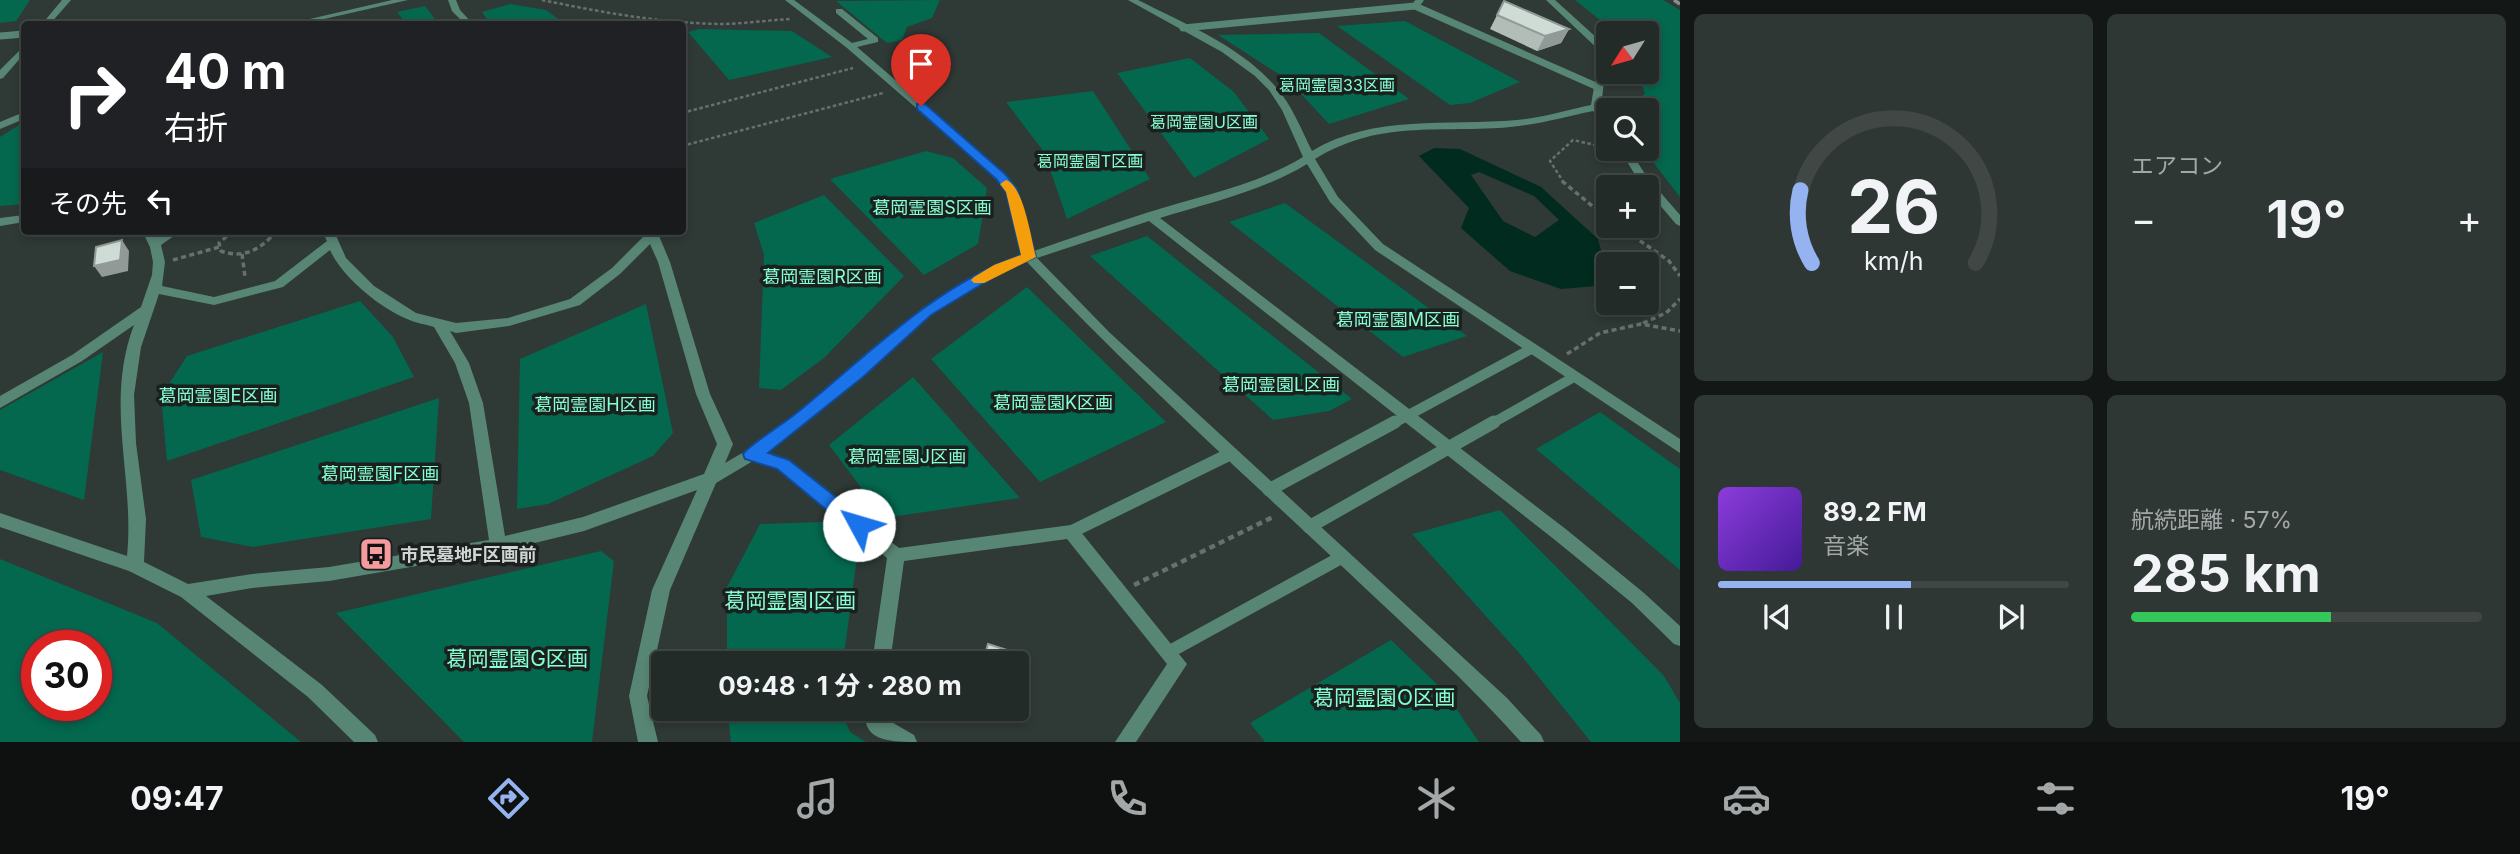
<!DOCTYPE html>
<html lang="ja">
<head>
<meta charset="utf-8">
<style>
	:root { --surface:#232b28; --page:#2f3734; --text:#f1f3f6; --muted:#a3a7a8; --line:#404745; --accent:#95b2f1 }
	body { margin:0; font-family:Inter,"Noto Sans JP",sans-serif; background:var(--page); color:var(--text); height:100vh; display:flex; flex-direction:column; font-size:26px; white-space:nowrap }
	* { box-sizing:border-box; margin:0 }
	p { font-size:23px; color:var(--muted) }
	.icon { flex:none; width:38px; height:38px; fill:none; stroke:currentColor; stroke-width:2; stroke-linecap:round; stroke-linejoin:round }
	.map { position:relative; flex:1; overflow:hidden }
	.panel { display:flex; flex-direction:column; gap:14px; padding:14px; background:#131816; width:840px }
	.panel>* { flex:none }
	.banner { position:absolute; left:21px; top:21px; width:665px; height:214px; border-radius:7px; box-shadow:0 4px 10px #0003,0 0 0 2px var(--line); background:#202124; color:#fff; overflow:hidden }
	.needle { width:46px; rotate:233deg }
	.tools { position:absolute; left:1596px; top:21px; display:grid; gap:14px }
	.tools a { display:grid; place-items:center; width:63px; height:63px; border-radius:7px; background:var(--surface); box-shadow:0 4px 10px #0003,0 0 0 2px var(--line); font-size:35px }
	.speed { position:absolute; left:21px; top:630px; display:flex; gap:14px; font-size:35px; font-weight:700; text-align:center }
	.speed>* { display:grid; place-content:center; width:91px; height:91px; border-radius:50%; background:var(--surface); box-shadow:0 4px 10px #0003,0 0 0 2px var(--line); line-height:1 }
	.speed .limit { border:10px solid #d22; background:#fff; color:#111 }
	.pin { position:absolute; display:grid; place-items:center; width:60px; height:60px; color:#fff; margin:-72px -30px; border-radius:50% 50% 50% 0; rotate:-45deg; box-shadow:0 0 7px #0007 }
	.pin .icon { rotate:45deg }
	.me { position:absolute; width:77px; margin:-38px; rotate:309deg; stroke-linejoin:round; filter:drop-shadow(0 0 5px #0008) }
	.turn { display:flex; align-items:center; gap:24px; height:147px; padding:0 28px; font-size:32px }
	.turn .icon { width:91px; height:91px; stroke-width:2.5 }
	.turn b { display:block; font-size:49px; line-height:60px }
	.then { display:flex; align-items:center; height:66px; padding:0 28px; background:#0003; gap:14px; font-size:26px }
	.big { font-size:52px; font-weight:700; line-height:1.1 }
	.panel .widget { flex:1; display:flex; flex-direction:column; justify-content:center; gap:10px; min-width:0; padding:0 24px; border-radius:10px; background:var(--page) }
	.panel .dial { align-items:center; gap:0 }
	.dial svg { height:182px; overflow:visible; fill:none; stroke:var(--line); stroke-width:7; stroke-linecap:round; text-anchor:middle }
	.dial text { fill:var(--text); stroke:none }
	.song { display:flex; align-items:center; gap:21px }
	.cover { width:84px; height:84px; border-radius:10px; background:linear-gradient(135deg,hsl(270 70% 55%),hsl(260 70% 35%)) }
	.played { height:7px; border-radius:4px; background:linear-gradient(90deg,var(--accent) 55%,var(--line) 55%) }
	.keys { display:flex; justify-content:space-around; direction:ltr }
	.heat { display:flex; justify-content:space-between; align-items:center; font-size:38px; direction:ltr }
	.charge { height:10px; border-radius:5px; background:linear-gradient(90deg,#34c759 57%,var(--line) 0) }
	.panel .tiles { flex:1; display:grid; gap:14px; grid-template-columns:repeat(2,1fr) }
	.trip { position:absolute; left:651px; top:651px; width:378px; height:70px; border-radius:7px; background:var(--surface); box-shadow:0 4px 10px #0003,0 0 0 2px var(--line); font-weight:700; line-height:70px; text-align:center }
	.tab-bar { display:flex; height:112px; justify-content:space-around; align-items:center; background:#0e1110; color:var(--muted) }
	.tab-bar .icon { width:49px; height:49px }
	.tab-bar .active { color:var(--accent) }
	.tab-bar b { font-size:32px; color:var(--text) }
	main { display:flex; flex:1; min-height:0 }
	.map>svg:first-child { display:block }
	.green { fill:#03684e; fill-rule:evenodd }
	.water { fill:#002b1e; fill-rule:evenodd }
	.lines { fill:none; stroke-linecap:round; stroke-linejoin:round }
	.path-far2 { stroke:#67706d; stroke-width:2.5; stroke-dasharray:3.5 2.5; stroke-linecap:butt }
	.path-far1 { stroke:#67706d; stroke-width:3.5; stroke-dasharray:5 3.5; stroke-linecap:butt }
	.path { stroke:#67706d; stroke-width:4.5; stroke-dasharray:6 4.5; stroke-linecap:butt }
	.lane-far2 { stroke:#588674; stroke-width:7 }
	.lane-far1 { stroke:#588674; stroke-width:10 }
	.lane { stroke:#588674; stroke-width:13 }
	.street { fill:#588674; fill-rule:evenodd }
	.rail { stroke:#88908d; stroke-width:3.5; stroke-dasharray:9 9; stroke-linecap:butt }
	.wall { fill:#b2bdb8 }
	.shaded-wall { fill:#919a96 }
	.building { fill:#cfdcd6; stroke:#919a96; stroke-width:2 }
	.route { fill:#1a73e8; stroke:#114b97; stroke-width:2 }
	.slow { fill:#f59e0b }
	.labels { text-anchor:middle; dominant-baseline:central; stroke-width:7; stroke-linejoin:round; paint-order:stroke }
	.far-park-label { font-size:16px; fill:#84ffd3; stroke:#1b1f1d }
	.park-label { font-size:18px; fill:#84ffd3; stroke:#1b1f1d }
	.poi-label { font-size:18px; font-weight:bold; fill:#ced5d2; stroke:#1b1f1d; text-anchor:start }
	.near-park-label { font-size:21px; fill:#84ffd3; stroke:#1b1f1d }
</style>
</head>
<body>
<main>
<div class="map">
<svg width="1680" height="742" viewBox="0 0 1680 742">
	<rect width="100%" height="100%" fill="#2f3935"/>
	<path class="green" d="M0,0H30L16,21L0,23Z
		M940,0L932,18L907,27L902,40L887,43L836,1Z
		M1575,0H1663L1680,10V197L1643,149H1647V110H1619L1645,94L1638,72H1647V33H1616Z
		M510,4L546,10L565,24H490L482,12Z
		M425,6L439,24H406L397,12Z
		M1405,21L1520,82L1470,103L1450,105L1337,26Z
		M699,29L792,31L832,57L729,80L688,32Z
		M1319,33L1409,99L1329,124L1288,80L1218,35Z
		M1190,58L1234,92L1269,139L1194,178L1117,73Z
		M1093,91L1150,179L1067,219L1044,152L1006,102Z
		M24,122V204L0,206V137Z
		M926,151L953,158L987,188L978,244L924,275L830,179Z
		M824,195L904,276L824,358L781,390L759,388L764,255L754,223Z
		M1285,203L1467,336L1403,357L1229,222Z
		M1147,236L1352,399L1329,411L1273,420L1090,256Z
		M1027,287L1166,422L1040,482L931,359Z
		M360,301L393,337L414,377L167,461L161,396L187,356Z
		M646,304L673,433L653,456L548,504L517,509L520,359Z
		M103,352L84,500L0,470V410Z
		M913,377L1020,498L884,518L829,445Z
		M439,398L431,519L253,547L201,537L191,480Z
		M1600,412L1680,469V570L1536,449Z
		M1500,510L1664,676L1680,703V742H1591L1520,654L1412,534Z
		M821,522L859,542L843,663H727V587L760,524Z
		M601,551L614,561L592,742H464L336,613Z
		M0,559L157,623L301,742H0ZM37,646H96V705H37Z
		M1391,640L1444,691L1479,742H1265L1250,723Z
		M727,709H840L850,732L866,742H731Z"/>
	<path class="water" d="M1434,148L1460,149L1541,187L1598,239L1607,273L1596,286L1561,289L1510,271L1461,228L1469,208L1419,156ZM1479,172L1534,196L1559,220L1535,237L1503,221L1471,175Z"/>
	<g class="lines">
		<path class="path-far2" d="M542,0C600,12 660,23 720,24C743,24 768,20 791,19
			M682,113L853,68
			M682,146L883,93
			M1564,183L1550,161L1573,140L1608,148"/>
		<path class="path-far1" d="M1562,181L1608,219
			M1619,226L1669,261L1680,276
			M233,231L219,243L221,251C240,258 256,252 270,238L269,231
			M270,234L282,231
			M242,254L245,277
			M173,260L219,247
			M1643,323L1666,313L1680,299
			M1567,354L1600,333L1641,324L1680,331"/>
		<path class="path" d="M1134,585L1275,516"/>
		<path class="lane-far2" d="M1415,6L1598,87
			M1183,28L1415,6L1420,0
			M0,36L24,34"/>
		<path class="lane-far1" d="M1392,424L1531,349
			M1491,424L1574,377"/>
		<path class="lane" d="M1269,490L1395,422
			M1309,527L1494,422
			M1071,532L1230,454
			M1169,652L1342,557"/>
		<path class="street" d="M62,0H71L50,24H42Z
			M392,0H408L302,24H288Z
			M448,0H456L460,10L473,24H465L452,11Z
			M785,0H794L852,43L868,39L836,13V9H842L878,38V42L857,47L1005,174L1018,191L1034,251C1071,238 1109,225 1146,213C1199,196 1255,186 1303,157L1282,110L1269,90L1255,76L1222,52L1128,0H1138C1185,24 1239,45 1275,86C1292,105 1301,129 1312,151C1373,114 1448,126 1517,120C1542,118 1567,110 1591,105L1600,51L1546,0H1555L1608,48L1601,107L1608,118V128L1604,127L1593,111C1569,116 1544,123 1519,126C1446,135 1383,117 1315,159L1338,197L1383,244L1680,439V453L1375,250L1330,202L1307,164C1263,191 1209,203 1160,218L1567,530L1644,593L1680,626V646L1674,644L1632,603L1555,540L1149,221L1037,258L1109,332L1507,698L1541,735L1544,742H1521C1467,681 1406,627 1347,571C1239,470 1129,370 1027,262L1003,271L931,315L863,377L766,453L788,461L899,548L1071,525L1077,527L1187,664L1136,742H1115L1167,664L1067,539L904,561L890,663H872L887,558L778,469L753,461L716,483L670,590L647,696L658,742H638L629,696L652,590L697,490L584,531L498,552L329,581L252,588L206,596L322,685L375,735L378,742H354L308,697L181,597L129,571L0,527V513L127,556C135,477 104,404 134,325L82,361L0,408V396L72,355L141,307L152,275L153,262L150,247L142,231H154L157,237L167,231H181L161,245L165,262L162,286L214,297L275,281L327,241L322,231H334L346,258L374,286L416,313L456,323L508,318L570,299L612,268L646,234L645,231H657L670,262L710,394L733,444L725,463L766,439L853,369L921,309L995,265L1022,255L1006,191L997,178L847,48ZM650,244L658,262L696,394L717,444L704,474L583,517L505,536L483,403L469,363L450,331L456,333L509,326L580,305L620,274ZM330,250C342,277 380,308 407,319C415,323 425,324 434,327L455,363L469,403L489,540L329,567L252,574L188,584L144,562L146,519L136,443L134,395L141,347L159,294L214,305L283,287Z
			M24,46V54L3,78L0,79V70Z
			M24,112V119L0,129V122Z
			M1619,149H1629L1647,177L1680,215V226L1676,224L1647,190V187L1639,181Z
			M24,215V222L0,226V218Z
			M866,709H884L883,717L914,735L917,742C892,742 860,742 866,709Z"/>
		<path class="rail" d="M1674,0L1680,4"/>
	</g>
	<path class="wall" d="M1504,1L1569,29L1561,43L1537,51L1490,29Z"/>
	<path class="shaded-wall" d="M1569,29L1561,43L1537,51L1545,36Z
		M122,240L129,251L128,271L102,277L94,266Z"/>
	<path class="building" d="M1504,1L1569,29L1545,36L1497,15Z
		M122,240L120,260L94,266L96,247Z
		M988,644L1010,651L1007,663H989L983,661Z"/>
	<path class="route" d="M917,104H925L1005,174L1017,189L1036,257L1004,271L931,315L863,377L768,453L789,460L865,520L868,525L865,531L859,533L852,531L777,469L745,459L743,454C747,447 784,423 794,415C866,357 933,286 1021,255L1006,192L996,179L917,109Z"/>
	<path class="slow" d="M1006,180C1024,186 1031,239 1036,257L984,283H974L971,280L974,277L994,265L1021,255L1006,192L1000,184Z"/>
	<defs>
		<symbol id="bus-square" viewBox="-11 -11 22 22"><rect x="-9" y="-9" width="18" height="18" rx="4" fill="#f59b9d" stroke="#1b1f1d"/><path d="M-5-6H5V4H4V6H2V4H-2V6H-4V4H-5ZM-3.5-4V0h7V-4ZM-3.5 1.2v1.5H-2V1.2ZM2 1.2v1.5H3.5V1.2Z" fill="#111"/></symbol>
	</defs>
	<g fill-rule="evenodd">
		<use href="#bus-square" x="357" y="535" width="38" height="38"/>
	</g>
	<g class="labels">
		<g class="far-park-label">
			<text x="1337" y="85">葛岡霊園33区画</text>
			<text x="1204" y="122">葛岡霊園U区画</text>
			<text x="1090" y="161">葛岡霊園T区画</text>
		</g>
		<g class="park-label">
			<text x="932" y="207">葛岡霊園S区画</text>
			<text x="822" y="276">葛岡霊園R区画</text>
			<text x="1398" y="319">葛岡霊園M区画</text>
			<text x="1281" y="384">葛岡霊園L区画</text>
			<text x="218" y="395">葛岡霊園E区画</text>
			<text x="1053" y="402">葛岡霊園K区画</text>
			<text x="595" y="404">葛岡霊園H区画</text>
			<text x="907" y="456">葛岡霊園J区画</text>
			<text x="380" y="473">葛岡霊園F区画</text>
		</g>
		<g class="poi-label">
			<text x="400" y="554">市民墓地F区画前</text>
		</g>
		<g class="near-park-label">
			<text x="790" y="600">葛岡霊園I区画</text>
			<text x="517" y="658">葛岡霊園G区画</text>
			<text x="1384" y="697">葛岡霊園O区画</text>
		</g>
	</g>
</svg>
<div class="tools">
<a><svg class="needle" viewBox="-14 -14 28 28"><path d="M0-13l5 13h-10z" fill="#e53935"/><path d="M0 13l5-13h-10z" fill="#a3a7a8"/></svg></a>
<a><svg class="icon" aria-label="search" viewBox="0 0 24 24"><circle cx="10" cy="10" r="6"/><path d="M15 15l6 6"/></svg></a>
<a>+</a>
<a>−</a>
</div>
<div class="speed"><div class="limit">30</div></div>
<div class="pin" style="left:921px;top:106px;background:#d93025"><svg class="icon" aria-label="arrive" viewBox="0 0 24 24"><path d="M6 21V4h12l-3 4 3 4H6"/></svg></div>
<svg class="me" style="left:859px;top:525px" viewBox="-20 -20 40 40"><circle r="19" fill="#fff"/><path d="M0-13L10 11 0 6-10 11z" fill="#1a73e8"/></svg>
<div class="trip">09:48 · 1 分 · 280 m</div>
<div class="banner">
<div class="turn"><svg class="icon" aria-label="right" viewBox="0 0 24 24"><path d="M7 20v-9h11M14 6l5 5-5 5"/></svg><div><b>40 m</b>右折</div></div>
<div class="then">その先<svg class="icon" aria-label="left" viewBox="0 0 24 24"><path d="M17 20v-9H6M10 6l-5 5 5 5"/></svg></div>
</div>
</div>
<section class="panel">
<div class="tiles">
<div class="widget dial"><svg viewBox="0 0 100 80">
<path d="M14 69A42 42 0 1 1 86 69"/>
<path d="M14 69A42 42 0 0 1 9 37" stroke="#95b2f1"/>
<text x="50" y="56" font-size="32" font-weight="700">26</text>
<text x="50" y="72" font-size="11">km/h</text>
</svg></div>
<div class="widget"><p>エアコン</p>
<div class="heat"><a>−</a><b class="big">19°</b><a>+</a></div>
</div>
<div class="widget">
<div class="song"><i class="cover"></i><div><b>89.2 FM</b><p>音楽</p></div></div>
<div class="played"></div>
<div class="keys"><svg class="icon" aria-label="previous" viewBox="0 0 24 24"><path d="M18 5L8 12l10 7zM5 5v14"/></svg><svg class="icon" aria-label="pause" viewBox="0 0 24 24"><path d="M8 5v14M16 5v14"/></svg><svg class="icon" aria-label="next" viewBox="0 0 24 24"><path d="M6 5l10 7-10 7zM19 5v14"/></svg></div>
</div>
<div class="widget"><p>航続距離 · 57%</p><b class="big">285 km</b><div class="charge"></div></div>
</div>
</section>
</main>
<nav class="tab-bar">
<b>09:47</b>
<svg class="icon active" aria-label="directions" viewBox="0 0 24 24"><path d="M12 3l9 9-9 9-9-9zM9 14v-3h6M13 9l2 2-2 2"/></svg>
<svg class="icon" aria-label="music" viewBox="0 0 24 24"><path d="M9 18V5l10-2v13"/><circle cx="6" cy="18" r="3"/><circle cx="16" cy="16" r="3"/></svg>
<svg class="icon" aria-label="phone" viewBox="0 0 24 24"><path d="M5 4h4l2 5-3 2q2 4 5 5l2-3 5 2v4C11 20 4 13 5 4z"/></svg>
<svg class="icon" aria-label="climate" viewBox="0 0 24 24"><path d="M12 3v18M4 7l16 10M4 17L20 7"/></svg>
<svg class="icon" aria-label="car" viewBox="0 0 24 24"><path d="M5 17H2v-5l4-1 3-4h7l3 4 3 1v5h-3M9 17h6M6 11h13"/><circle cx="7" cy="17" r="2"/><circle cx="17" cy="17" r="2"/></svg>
<svg class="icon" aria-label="filters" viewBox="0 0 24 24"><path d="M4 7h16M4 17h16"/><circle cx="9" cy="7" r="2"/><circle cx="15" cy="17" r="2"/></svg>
<b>19°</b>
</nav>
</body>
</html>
